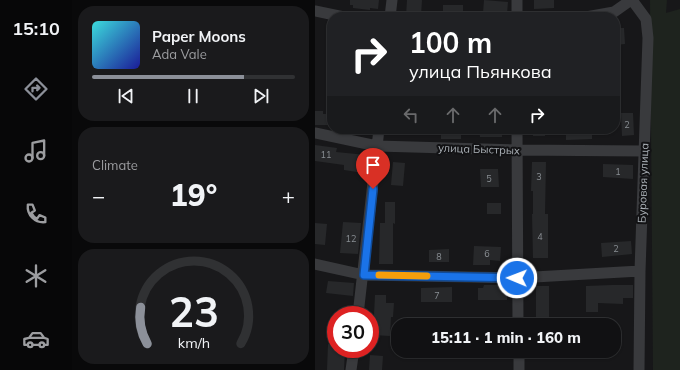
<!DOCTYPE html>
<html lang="en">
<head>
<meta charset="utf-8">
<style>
	:root { --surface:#111113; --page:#1a1a1c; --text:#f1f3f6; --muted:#9c9da0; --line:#303133; --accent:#8c9099 }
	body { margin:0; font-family:Mulish,sans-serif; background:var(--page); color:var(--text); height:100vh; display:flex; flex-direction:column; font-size:15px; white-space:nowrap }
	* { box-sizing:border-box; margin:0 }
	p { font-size:13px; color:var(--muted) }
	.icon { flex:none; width:22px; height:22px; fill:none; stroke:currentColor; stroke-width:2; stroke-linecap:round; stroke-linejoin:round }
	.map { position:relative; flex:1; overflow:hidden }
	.drawer { display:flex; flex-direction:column; gap:6px; padding:6px; background:#09090a; width:243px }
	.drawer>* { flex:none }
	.top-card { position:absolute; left:12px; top:12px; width:293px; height:122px; border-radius:16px; box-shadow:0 1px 3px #0004,0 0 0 1px var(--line); background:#202124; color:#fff; overflow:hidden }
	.speed { position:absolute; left:12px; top:306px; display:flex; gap:8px; font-size:20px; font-weight:700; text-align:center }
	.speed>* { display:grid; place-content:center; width:52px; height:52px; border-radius:50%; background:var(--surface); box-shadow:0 1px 3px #0004,0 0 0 1px var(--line); line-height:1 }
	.speed .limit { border:6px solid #d22; background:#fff; color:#111 }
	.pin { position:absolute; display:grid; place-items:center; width:34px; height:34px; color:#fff; margin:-41px -17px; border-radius:50% 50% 50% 0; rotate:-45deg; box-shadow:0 0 4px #0007 }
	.pin .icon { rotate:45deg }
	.me { position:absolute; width:44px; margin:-22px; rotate:271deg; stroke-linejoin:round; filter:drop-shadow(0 0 3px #0008) }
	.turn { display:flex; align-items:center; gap:14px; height:84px; padding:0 16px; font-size:18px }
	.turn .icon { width:52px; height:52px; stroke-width:2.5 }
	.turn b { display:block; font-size:28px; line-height:34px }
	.lanes { display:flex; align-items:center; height:38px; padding:0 16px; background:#0003; justify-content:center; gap:20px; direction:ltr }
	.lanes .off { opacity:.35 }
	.big { font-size:30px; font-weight:800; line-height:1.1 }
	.drawer .tile { flex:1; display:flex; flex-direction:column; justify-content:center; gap:6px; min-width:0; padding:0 14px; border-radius:16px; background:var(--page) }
	.drawer .dial { align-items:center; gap:0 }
	.dial svg { height:104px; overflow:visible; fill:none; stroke:var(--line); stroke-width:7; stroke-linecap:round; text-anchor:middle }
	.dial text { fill:var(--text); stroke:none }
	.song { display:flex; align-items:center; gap:12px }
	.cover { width:48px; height:48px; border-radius:6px; background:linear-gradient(135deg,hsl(180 70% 55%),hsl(240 70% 35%)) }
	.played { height:4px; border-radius:2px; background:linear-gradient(90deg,var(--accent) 75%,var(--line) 75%) }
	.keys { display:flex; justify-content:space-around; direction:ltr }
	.heat { display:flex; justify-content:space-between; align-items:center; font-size:22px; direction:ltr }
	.trip { position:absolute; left:76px; top:318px; width:230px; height:40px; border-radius:16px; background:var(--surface); box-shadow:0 1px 3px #0004,0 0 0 1px var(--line); font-weight:800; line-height:40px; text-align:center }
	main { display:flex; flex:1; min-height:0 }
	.tab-bar { display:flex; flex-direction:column; width:72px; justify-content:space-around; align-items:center; background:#070708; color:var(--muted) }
	.tab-bar .icon { width:28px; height:28px }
	.tab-bar .active { color:var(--accent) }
	.tab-bar b { font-size:18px; color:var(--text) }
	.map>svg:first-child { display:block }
	.green { fill:#1e231e }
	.building { fill:#27282a }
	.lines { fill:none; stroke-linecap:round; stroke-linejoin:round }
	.street { stroke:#393a3d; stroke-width:11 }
	.route-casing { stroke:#114b97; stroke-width:10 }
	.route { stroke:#1a73e8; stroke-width:7 }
	.slow { stroke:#f59e0b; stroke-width:7 }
	.labels { text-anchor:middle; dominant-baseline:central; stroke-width:4; stroke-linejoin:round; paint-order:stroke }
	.number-label { font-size:9px; fill:#8a8f94 }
	.street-label { font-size:11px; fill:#abb1b7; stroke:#121214 }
</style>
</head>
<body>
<main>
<nav class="tab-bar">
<b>15:10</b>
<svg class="icon active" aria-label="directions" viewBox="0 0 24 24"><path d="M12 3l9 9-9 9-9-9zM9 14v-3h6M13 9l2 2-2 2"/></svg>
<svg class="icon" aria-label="music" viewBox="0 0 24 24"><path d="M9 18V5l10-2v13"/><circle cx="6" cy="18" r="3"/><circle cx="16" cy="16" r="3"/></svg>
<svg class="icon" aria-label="phone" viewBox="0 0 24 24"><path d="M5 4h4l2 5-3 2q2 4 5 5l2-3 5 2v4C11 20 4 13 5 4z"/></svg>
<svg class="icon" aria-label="climate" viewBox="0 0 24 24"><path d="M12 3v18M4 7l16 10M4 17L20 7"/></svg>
<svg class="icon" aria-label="car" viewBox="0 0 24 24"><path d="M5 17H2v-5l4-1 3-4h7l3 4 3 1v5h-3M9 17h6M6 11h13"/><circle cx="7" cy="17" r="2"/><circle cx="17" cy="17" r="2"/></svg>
</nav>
<section class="drawer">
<div class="tile">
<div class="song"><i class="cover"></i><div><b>Paper Moons</b><p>Ada Vale</p></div></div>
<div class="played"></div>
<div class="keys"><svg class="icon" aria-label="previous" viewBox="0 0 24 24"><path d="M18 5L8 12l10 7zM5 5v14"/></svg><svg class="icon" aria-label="pause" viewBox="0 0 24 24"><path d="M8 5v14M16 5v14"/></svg><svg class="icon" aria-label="next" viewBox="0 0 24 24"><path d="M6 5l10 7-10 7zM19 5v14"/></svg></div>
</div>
<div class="tile"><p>Climate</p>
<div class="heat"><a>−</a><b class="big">19°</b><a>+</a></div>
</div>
<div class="tile dial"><svg viewBox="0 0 100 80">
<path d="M14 69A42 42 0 1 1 86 69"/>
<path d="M14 69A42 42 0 0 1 9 41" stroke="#8c9099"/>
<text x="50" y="56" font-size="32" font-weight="700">23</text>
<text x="50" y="72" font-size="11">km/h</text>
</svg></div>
</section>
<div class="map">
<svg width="365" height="370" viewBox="0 0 365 370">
	<rect width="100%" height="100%" fill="#171719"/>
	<path class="green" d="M335,0H352L351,13L365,9V370H338Z"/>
	<path class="building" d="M35,0H64L63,9L55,8V10L38,8V5H35Z
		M92,0H107L106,16H91Z
		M169,0L193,2L192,14L168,13Z
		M219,0H239V8L219,9Z
		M128,5H148V17L128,16Z
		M300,28H309L310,44L300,45Z
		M0,111H8V114H16V125H0Z
		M306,113H318L319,135L307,136Z
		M126,129H146V139H126Z
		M164,129H187V137H165Z
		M218,129H230V136H218Z
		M251,129H277V139L251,140Z
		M0,145L22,148L21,152L51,155L49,173L29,170V165L0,161Z
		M78,162L90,163L88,186L76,185Z
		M217,162H231L230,214H233V258H218L217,214H218V191H216Z
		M288,164L318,165V179L288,177Z
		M165,169H183L184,187H166Z
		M70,202H80V224L78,223V264H64L65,223H70Z
		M172,203H186V214H172Z
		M28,222L46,223L43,254L25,253Z
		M0,223L12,224L10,245L0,244Z
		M316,241L317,254L287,257L286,243Z
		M159,246L186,247L185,261L175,260V265H158Z
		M134,249V262H114V250Z
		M13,281L39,283L38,296L11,293Z
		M169,285H192V300H163V288H168Z
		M297,285H318V298H308V304L283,303V312H271V286Z
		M221,286H234V318H221Z
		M137,287V302H106V288Z
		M60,295H71V303H79L78,317H76L75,336L58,335Z
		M13,344L21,345V349H30L29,370H12Z
		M55,355L68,356L67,370H54Z"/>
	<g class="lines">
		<path class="street" d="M317,0L331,19L333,38L325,271L324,370
			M0,11L29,17
			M75,17L77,0
			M202,17V0
			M271,17L299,12L316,0
			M202,129L203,325
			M0,133L62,146L202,150L328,151
			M0,264L49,275L202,278L325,271
			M43,315L64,129
			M204,351V370
			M36,370L39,349"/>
	</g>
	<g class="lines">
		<defs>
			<path id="route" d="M58,189L49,275L202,278"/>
		</defs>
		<use href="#route" class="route-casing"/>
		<use href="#route" class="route"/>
		<path class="slow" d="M64,275L112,276"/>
	</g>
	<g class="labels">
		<g class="number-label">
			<text x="312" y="124">2</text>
			<text x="11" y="154">11</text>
			<text x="303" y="171">1</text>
			<text x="224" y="176">3</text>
			<text x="174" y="178">5</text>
			<text x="225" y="236">4</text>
			<text x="36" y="238">12</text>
			<text x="301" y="248">2</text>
			<text x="172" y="253">6</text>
			<text x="124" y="256">8</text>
			<text x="122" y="295">7</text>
		</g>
		<g class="street-label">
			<text transform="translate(164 149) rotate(2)">улица Быстрых</text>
			<text transform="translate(328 183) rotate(-88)">Буровая улица</text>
		</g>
	</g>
</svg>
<div class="speed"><div class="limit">30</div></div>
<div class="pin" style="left:58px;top:189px;background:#d93025"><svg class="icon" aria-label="arrive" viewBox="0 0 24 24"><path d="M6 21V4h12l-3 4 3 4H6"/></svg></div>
<svg class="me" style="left:202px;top:278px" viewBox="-20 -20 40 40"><circle r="17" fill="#1a73e8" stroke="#fff" stroke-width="3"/><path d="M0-11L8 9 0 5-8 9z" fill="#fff"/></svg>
<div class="trip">15:11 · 1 min · 160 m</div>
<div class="top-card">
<div class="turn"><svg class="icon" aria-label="right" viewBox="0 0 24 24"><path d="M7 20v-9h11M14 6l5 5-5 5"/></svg><div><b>100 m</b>улица Пьянкова</div></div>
<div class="lanes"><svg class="icon off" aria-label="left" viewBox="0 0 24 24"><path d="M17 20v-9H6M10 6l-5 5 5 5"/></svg><svg class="icon off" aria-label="ahead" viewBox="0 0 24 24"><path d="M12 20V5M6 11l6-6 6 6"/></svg><svg class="icon off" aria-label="ahead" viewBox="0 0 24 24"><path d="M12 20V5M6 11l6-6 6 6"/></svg><svg class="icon" aria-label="right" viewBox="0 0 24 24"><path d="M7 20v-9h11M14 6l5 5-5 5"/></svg></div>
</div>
</div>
</main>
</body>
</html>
